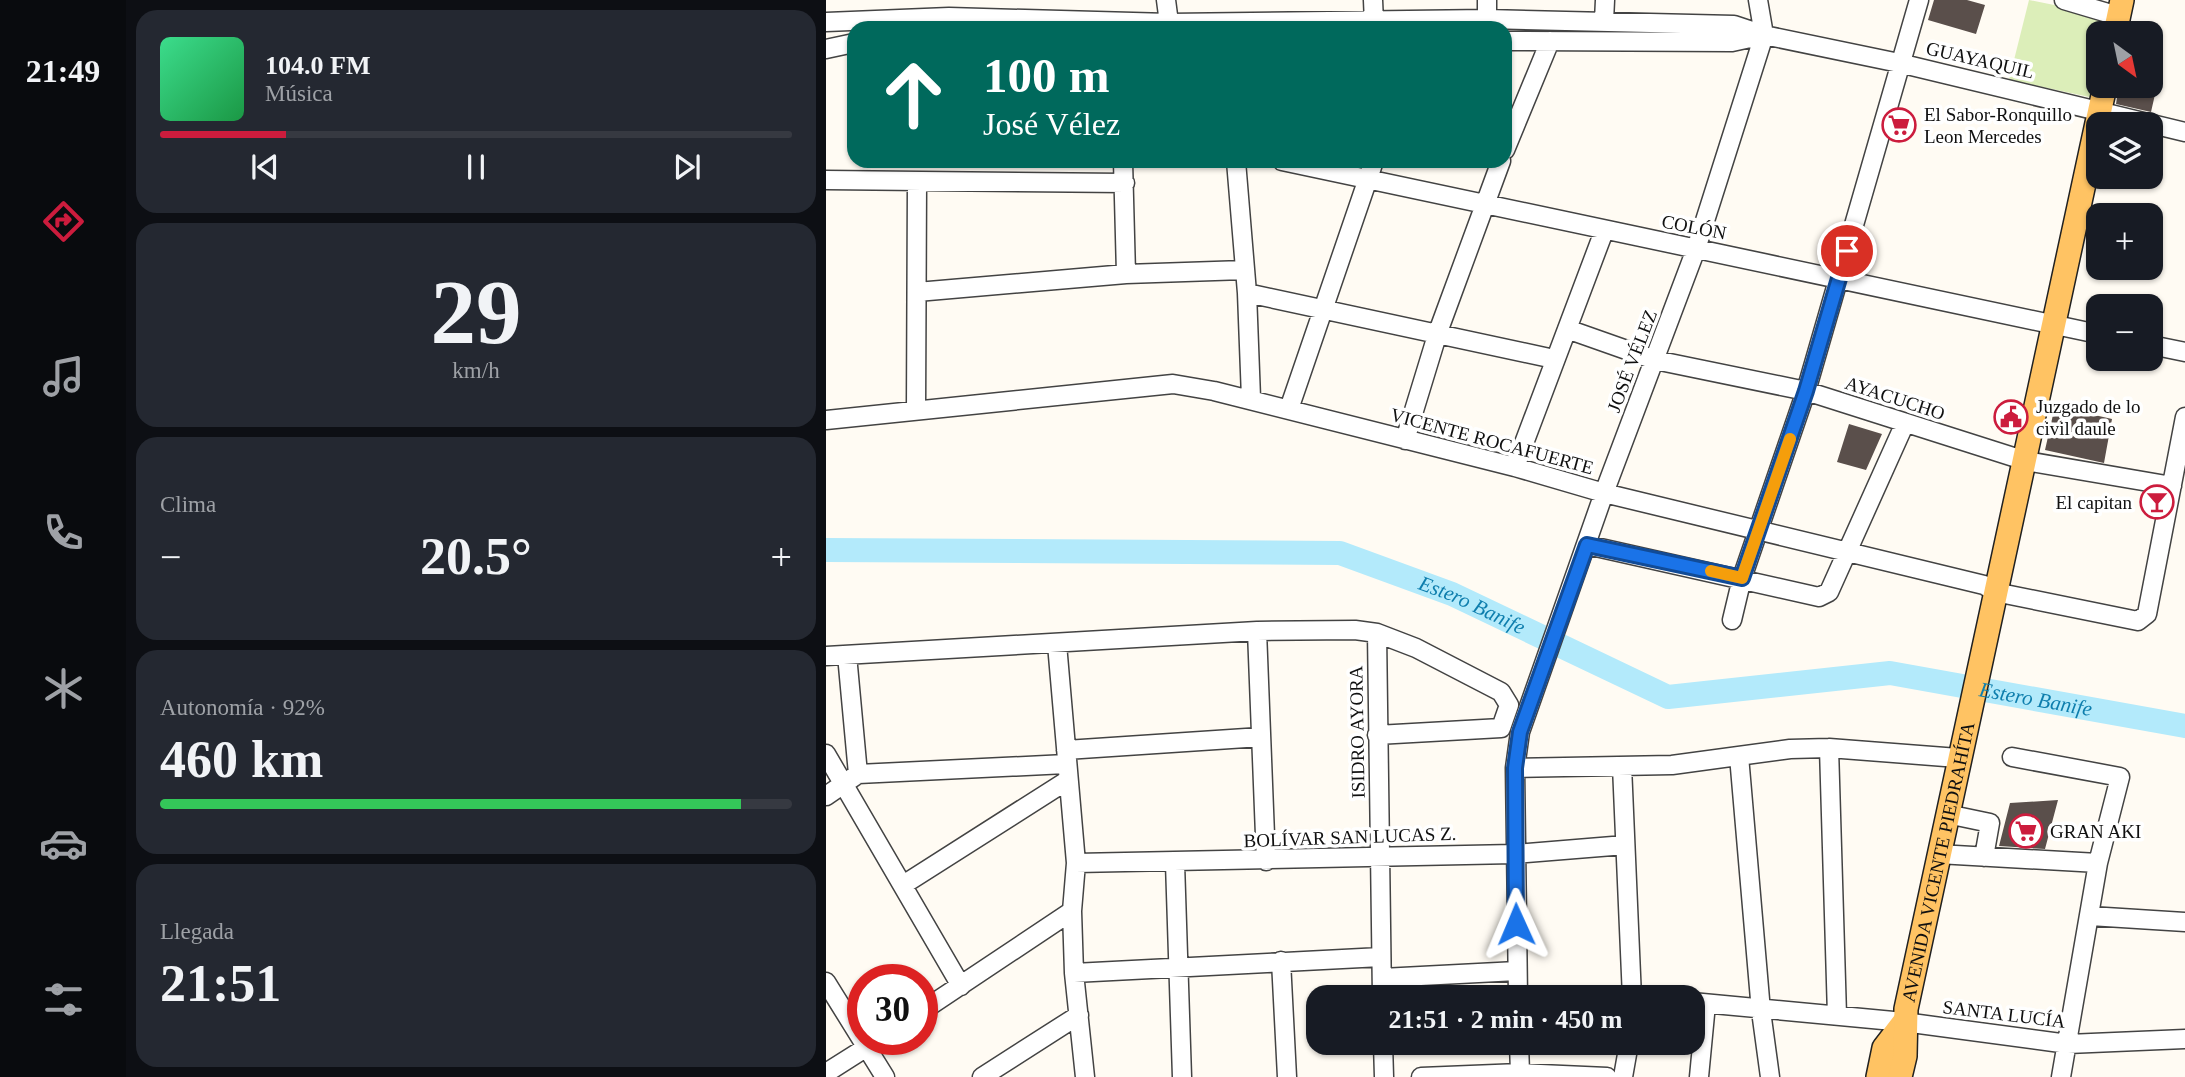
<!DOCTYPE html>
<html lang="es">
<head>
<meta charset="utf-8">
<style>
	:root { --surface:#171b24; --page:#242831; --text:#f1f3f6; --muted:#9ea1a6; --line:#363941; --accent:#cc1c3d }
	body { margin:0; font-family:Georgia,serif; background:var(--page); color:var(--text); height:100vh; display:flex; flex-direction:column; font-size:26px; white-space:nowrap }
	* { box-sizing:border-box; margin:0 }
	p { font-size:23px; color:var(--muted) }
	.icon { flex:none; width:38px; height:38px; fill:none; stroke:currentColor; stroke-width:2; stroke-linecap:round; stroke-linejoin:round }
	.map { position:relative; flex:1; overflow:hidden }
	.drawer { display:flex; flex-direction:column; gap:10px; padding:10px; background:#0d0f14; width:700px }
	.drawer>* { flex:none }
	.banner { position:absolute; left:21px; top:21px; width:665px; height:147px; border-radius:21px; box-shadow:0 2px 5px #0004; background:#00695c; color:#fff; overflow:hidden }
	.needle { width:46px; rotate:147deg }
	.tools { position:absolute; left:1260px; top:21px; display:grid; gap:14px }
	.tools a { display:grid; place-items:center; width:77px; height:77px; border-radius:14px; background:var(--surface); box-shadow:0 2px 5px #0004; font-size:35px }
	.speed { position:absolute; left:21px; top:964px; display:flex; gap:14px; font-size:35px; font-weight:700; text-align:center }
	.speed>* { display:grid; place-content:center; width:91px; height:91px; border-radius:50%; background:var(--surface); box-shadow:0 2px 5px #0004; line-height:1 }
	.speed .limit { border:10px solid #d22; background:#fff; color:#111 }
	.pin { position:absolute; display:grid; place-items:center; width:60px; height:60px; color:#fff; margin:-30px; border:4px solid #fff; border-radius:50%; box-shadow:0 2px 7px #0007 }
	.me { position:absolute; width:77px; margin:-38px; rotate:359deg; stroke-linejoin:round; filter:drop-shadow(0 0 5px #0008) }
	.turn { display:flex; align-items:center; gap:24px; height:147px; padding:0 21px; font-size:32px }
	.turn .icon { width:91px; height:91px; stroke-width:2.5 }
	.turn b { display:block; font-size:49px; line-height:60px }
	.big { font-size:52px; font-weight:600; line-height:1.1 }
	.drawer .widget { flex:1; display:flex; flex-direction:column; justify-content:center; gap:10px; min-width:0; padding:0 24px; border-radius:21px; background:var(--page) }
	.drawer .dial { align-items:center; gap:0 }
	.dial b { font-size:91px; line-height:1 }
	.song { display:flex; align-items:center; gap:21px }
	.cover { width:84px; height:84px; border-radius:10px; background:linear-gradient(135deg,hsl(150 70% 55%),hsl(140 70% 35%)) }
	.played { height:7px; border-radius:4px; background:linear-gradient(90deg,var(--accent) 20%,var(--line) 20%) }
	.keys { display:flex; justify-content:space-around; direction:ltr }
	.heat { display:flex; justify-content:space-between; align-items:center; font-size:38px; direction:ltr }
	.charge { height:10px; border-radius:5px; background:linear-gradient(90deg,#34c759 92%,var(--line) 0) }
	.trip { position:absolute; left:480px; top:985px; width:399px; height:70px; border-radius:21px; background:var(--surface); box-shadow:0 2px 5px #0004; font-weight:600; line-height:70px; text-align:center }
	main { display:flex; flex:1; min-height:0 }
	.menu { display:flex; flex-direction:column; width:126px; justify-content:space-around; align-items:center; background:#090b0e; color:var(--muted) }
	.menu .icon { width:49px; height:49px }
	.menu .active { color:var(--accent) }
	.menu b { font-size:32px; color:var(--text) }
	.map>svg:first-child { display:block }
	.green { fill:#dceeb9 }
	.lines { fill:none; stroke-linecap:round; stroke-linejoin:round }
	.river { stroke:#b3eafb; stroke-width:24 }
	.building { fill:#5a4f4b }
	.minor-casing { stroke:#434343; stroke-width:21 }
	.major-casing { stroke:#212121; stroke-width:26 }
	.minor { stroke:#fff; stroke-width:18 }
	.major { stroke:#ffc363; stroke-width:23 }
	.route-casing { stroke:#114b97; stroke-width:18 }
	.route { stroke:#1a73e8; stroke-width:12 }
	.slow { stroke:#f59e0b; stroke-width:12 }
	.labels { text-anchor:middle; dominant-baseline:central; stroke-width:7; stroke-linejoin:round; paint-order:stroke }
	.street-label { font-size:19px; fill:#101010; stroke:#fff }
	.poi-label { font-size:19px; fill:#101010; stroke:#fff; text-anchor:start }
	.water-label { font-size:21px; font-style:italic; fill:#0e7ead; stroke:#fff }
</style>
</head>
<body>
<main>
<nav class="menu">
<b>21:49</b>
<svg class="icon active" aria-label="directions" viewBox="0 0 24 24"><path d="M12 3l9 9-9 9-9-9zM9 14v-3h6M13 9l2 2-2 2"/></svg>
<svg class="icon" aria-label="music" viewBox="0 0 24 24"><path d="M9 18V5l10-2v13"/><circle cx="6" cy="18" r="3"/><circle cx="16" cy="16" r="3"/></svg>
<svg class="icon" aria-label="phone" viewBox="0 0 24 24"><path d="M5 4h4l2 5-3 2q2 4 5 5l2-3 5 2v4C11 20 4 13 5 4z"/></svg>
<svg class="icon" aria-label="climate" viewBox="0 0 24 24"><path d="M12 3v18M4 7l16 10M4 17L20 7"/></svg>
<svg class="icon" aria-label="car" viewBox="0 0 24 24"><path d="M5 17H2v-5l4-1 3-4h7l3 4 3 1v5h-3M9 17h6M6 11h13"/><circle cx="7" cy="17" r="2"/><circle cx="17" cy="17" r="2"/></svg>
<svg class="icon" aria-label="filters" viewBox="0 0 24 24"><path d="M4 7h16M4 17h16"/><circle cx="9" cy="7" r="2"/><circle cx="15" cy="17" r="2"/></svg>
</nav>
<section class="drawer">
<div class="widget">
<div class="song"><i class="cover"></i><div><b>104.0 FM</b><p>Música</p></div></div>
<div class="played"></div>
<div class="keys"><svg class="icon" aria-label="previous" viewBox="0 0 24 24"><path d="M18 5L8 12l10 7zM5 5v14"/></svg><svg class="icon" aria-label="pause" viewBox="0 0 24 24"><path d="M8 5v14M16 5v14"/></svg><svg class="icon" aria-label="next" viewBox="0 0 24 24"><path d="M6 5l10 7-10 7zM19 5v14"/></svg></div>
</div>
<div class="widget dial"><b>29</b><p>km/h</p></div>
<div class="widget"><p>Clima</p>
<div class="heat"><a>−</a><b class="big">20.5°</b><a>+</a></div>
</div>
<div class="widget"><p>Autonomía · 92%</p><b class="big">460 km</b><div class="charge"></div></div>
<div class="widget"><p>Llegada</p><b class="big">21:51</b></div>
</section>
<div class="map">
<svg width="1359" height="1077" viewBox="0 0 1359 1077">
	<rect width="100%" height="100%" fill="#fffbf3"/>
	<path class="green" d="M1203,0L1287,17L1284,33H1272V81L1268,98L1183,80Z"/>
	<g class="lines">
		<path class="river" id="s1" d="M0,550L514,553L626,594L842,697L1064,673L1359,726"/>
	</g>
	<path class="building" d="M1108,0H1141L1159,5L1150,34L1102,20Z
		M1293,86L1330,90L1325,112L1290,104Z
		M1229,406L1286,419L1278,463L1219,450Z
		M1023,424L1056,434L1040,470L1011,462Z
		M1232,800L1219,849L1173,846L1184,803Z"/>
	<g class="lines">
		<defs>
			<path id="minor" d="M340,0L343,23
				M547,0L548,23
				M1238,0L1292,16
				M661,19V0
				M778,21L779,0
				M0,22L123,17L343,23L661,19L908,25L938,35L1073,63L1359,132
				M679,41L906,42L938,35
				M0,49L28,43
				M679,150L724,41
				M297,161L300,274
				M410,161L421,293L425,398
				M456,161L1272,334
				M0,180L299,183
				M91,292L300,274L418,270
				M421,293L728,359
				M741,329L829,360L980,391L1200,461L1346,486
				M1325,345L1359,352
				M463,409L548,161
				M90,410L91,182
				M0,420L347,384L388,391L689,467L778,493L1158,585L1169,592L1312,621L1321,614L1359,417
				M579,440L612,332L675,161
				M689,467L778,231
				M761,545L993,597L1003,592L1079,423
				M906,620L916,578L980,391L1093,0
				M431,631L440,861
				M551,633L556,998
				M231,644L250,863L246,911L248,973L259,1077
				M21,655L32,774
				M0,656L431,631L529,630L551,633L590,648L675,692L683,705L675,728L551,735
				M1003,748L1011,1015
				M240,750L435,737
				M0,754L135,986
				M913,756L935,1011L944,1077
				M1186,757L1294,777L1272,863L1235,1077
				M796,766L806,998
				M689,768L846,765L964,749L1003,748L1132,758
				M0,796L32,774L240,764
				M1121,814L1164,823L1158,857
				M1112,854L1272,863
				M250,863L688,854L799,845
				M349,863L356,1077
				M77,885L242,780
				M1264,916L1359,922
				M455,961L461,1077
				M248,973L555,957
				M556,978L691,971
				M0,982L59,1077
				M806,995L826,998
				M692,998L689,768L694,732L778,493L870,249L938,35L932,0
				M866,1002L1078,1022L1242,1044L1359,1039
				M96,1011L246,911
				M557,1043L558,1077
				M693,1043L694,1073
				M0,1073L52,1040
				M156,1077L253,1015
				M595,1077L694,1073L781,1077
				M797,1077L803,1043
				M873,1077L880,1004"/>
			<g id="major">
				<path d="M1289,33L1296,0"/>
				<path d="M1052,1077L1058,1048L1078,1022"/>
				<path id="s2" d="M1074,1077L1079,1056L1080,1009L1279,86"/>
			</g>
		</defs>
		<use href="#minor" class="minor-casing"/>
		<use href="#major" class="major-casing"/>
		<use href="#minor" class="minor"/>
		<use href="#major" class="major"/>
	</g>
	<g class="lines">
		<defs>
			<path id="route" d="M690,924L689,768L694,732L761,545L916,578L980,391L1021,251"/>
		</defs>
		<use href="#route" class="route-casing"/>
		<use href="#route" class="route"/>
		<path class="slow" d="M885,571L916,578L964,439"/>
	</g>
	<defs>
		<symbol id="supermarket-ring" viewBox="-11 -11 22 22"><circle r="9.5" fill="#fff" stroke="#cc1c3d" stroke-width="1.5"/><path d="M-6-5.5h2.5l.6 2H6L4.5 2H-2.5L-4.4-4H-6ZM-1.5 3.2a1.3 1.3 0 1 0 .1 0ZM3 3.2a1.3 1.3 0 1 0 .1 0Z" fill="#cc1c3d"/></symbol>
		<symbol id="civic-ring" viewBox="-11 -11 22 22"><circle r="9.5" fill="#fff" stroke="#cc1c3d" stroke-width="1.5"/><path d="M-.6-6.5H3V-4.5H.6V-3L4-1V1h2V6H-6V1h2V-1L-.6-3ZM-1.2 2.5V6h2.4V2.5Z" fill="#cc1c3d"/></symbol>
		<symbol id="bar-ring" viewBox="-11 -11 22 22"><circle r="9.5" fill="#fff" stroke="#cc1c3d" stroke-width="1.5"/><path d="M-6-5H6L.8 .8V4.5H3.5V6h-7V4.5H-.8V.8Z" fill="#cc1c3d"/></symbol>
	</defs>
	<g fill-rule="evenodd">
		<use href="#supermarket-ring" x="1054" y="106" width="38" height="38"/>
		<use href="#civic-ring" x="1166" y="398" width="38" height="38"/>
		<use href="#bar-ring" x="1312" y="483" width="38" height="38"/>
		<use href="#supermarket-ring" x="1181" y="812" width="38" height="38"/>
	</g>
	<g class="labels">
		<g class="street-label">
			<text transform="translate(1154 60) rotate(13)">GUAYAQUIL</text>
			<text transform="translate(868 227) rotate(11)">COLÓN</text>
			<text transform="translate(806 361) rotate(-69)">JOSÉ VÉLEZ</text>
			<text transform="translate(1069 398) rotate(18)">AYACUCHO</text>
			<text transform="translate(666 441) rotate(15)">VICENTE ROCAFUERTE</text>
			<text transform="translate(531 732) rotate(-91)">ISIDRO AYORA</text>
			<text transform="translate(524 837) rotate(-2)">BOLÍVAR SAN LUCAS Z.</text>
			<text stroke="none"><textPath href="#s2" startOffset="219">AVENIDA VICENTE PIEDRAHÍTA</textPath></text>
			<text transform="translate(1178 1014) rotate(7)">SANTA LUCÍA</text>
		</g>
		<g class="poi-label">
			<text x="1098" y="114">El Sabor-Ronquillo<tspan x="1098" dy="22">Leon Mercedes</tspan></text>
			<text x="1210" y="406">Juzgado de lo<tspan x="1210" dy="22">civil daule</tspan></text>
			<text x="1306" y="502" text-anchor="end">El capitan</text>
			<text x="1224" y="831">GRAN AKI</text>
		</g>
		<g class="water-label">
			<text stroke="none"><textPath href="#s1" startOffset="656">Estero Banife</textPath></text>
			<text stroke="none"><textPath href="#s1" startOffset="1244">Estero Banife</textPath></text>
		</g>
	</g>
</svg>
<div class="tools">
<a><svg class="needle" viewBox="-14 -14 28 28"><path d="M0-13l5 13h-10z" fill="#e53935"/><path d="M0 13l5-13h-10z" fill="#9ea1a6"/></svg></a>
<a><svg class="icon" aria-label="layers" viewBox="0 0 24 24"><path d="M12 4l9 5-9 5-9-5zM3 14l9 5 9-5"/></svg></a>
<a>+</a>
<a>−</a>
</div>
<div class="speed"><div class="limit">30</div></div>
<div class="pin" style="left:1021px;top:251px;background:#d93025"><svg class="icon" aria-label="arrive" viewBox="0 0 24 24"><path d="M6 21V4h12l-3 4 3 4H6"/></svg></div>
<svg class="me" style="left:690px;top:924px" viewBox="-20 -20 40 40"><path d="M0-17L14 15 0 8-14 15z" fill="#1a73e8" stroke="#fff" stroke-width="4"/></svg>
<div class="trip">21:51 · 2 min · 450 m</div>
<div class="banner">
<div class="turn"><svg class="icon" aria-label="ahead" viewBox="0 0 24 24"><path d="M12 20V5M6 11l6-6 6 6"/></svg><div><b>100 m</b>José Vélez</div></div>
</div>
</div>
</main>
</body>
</html>
